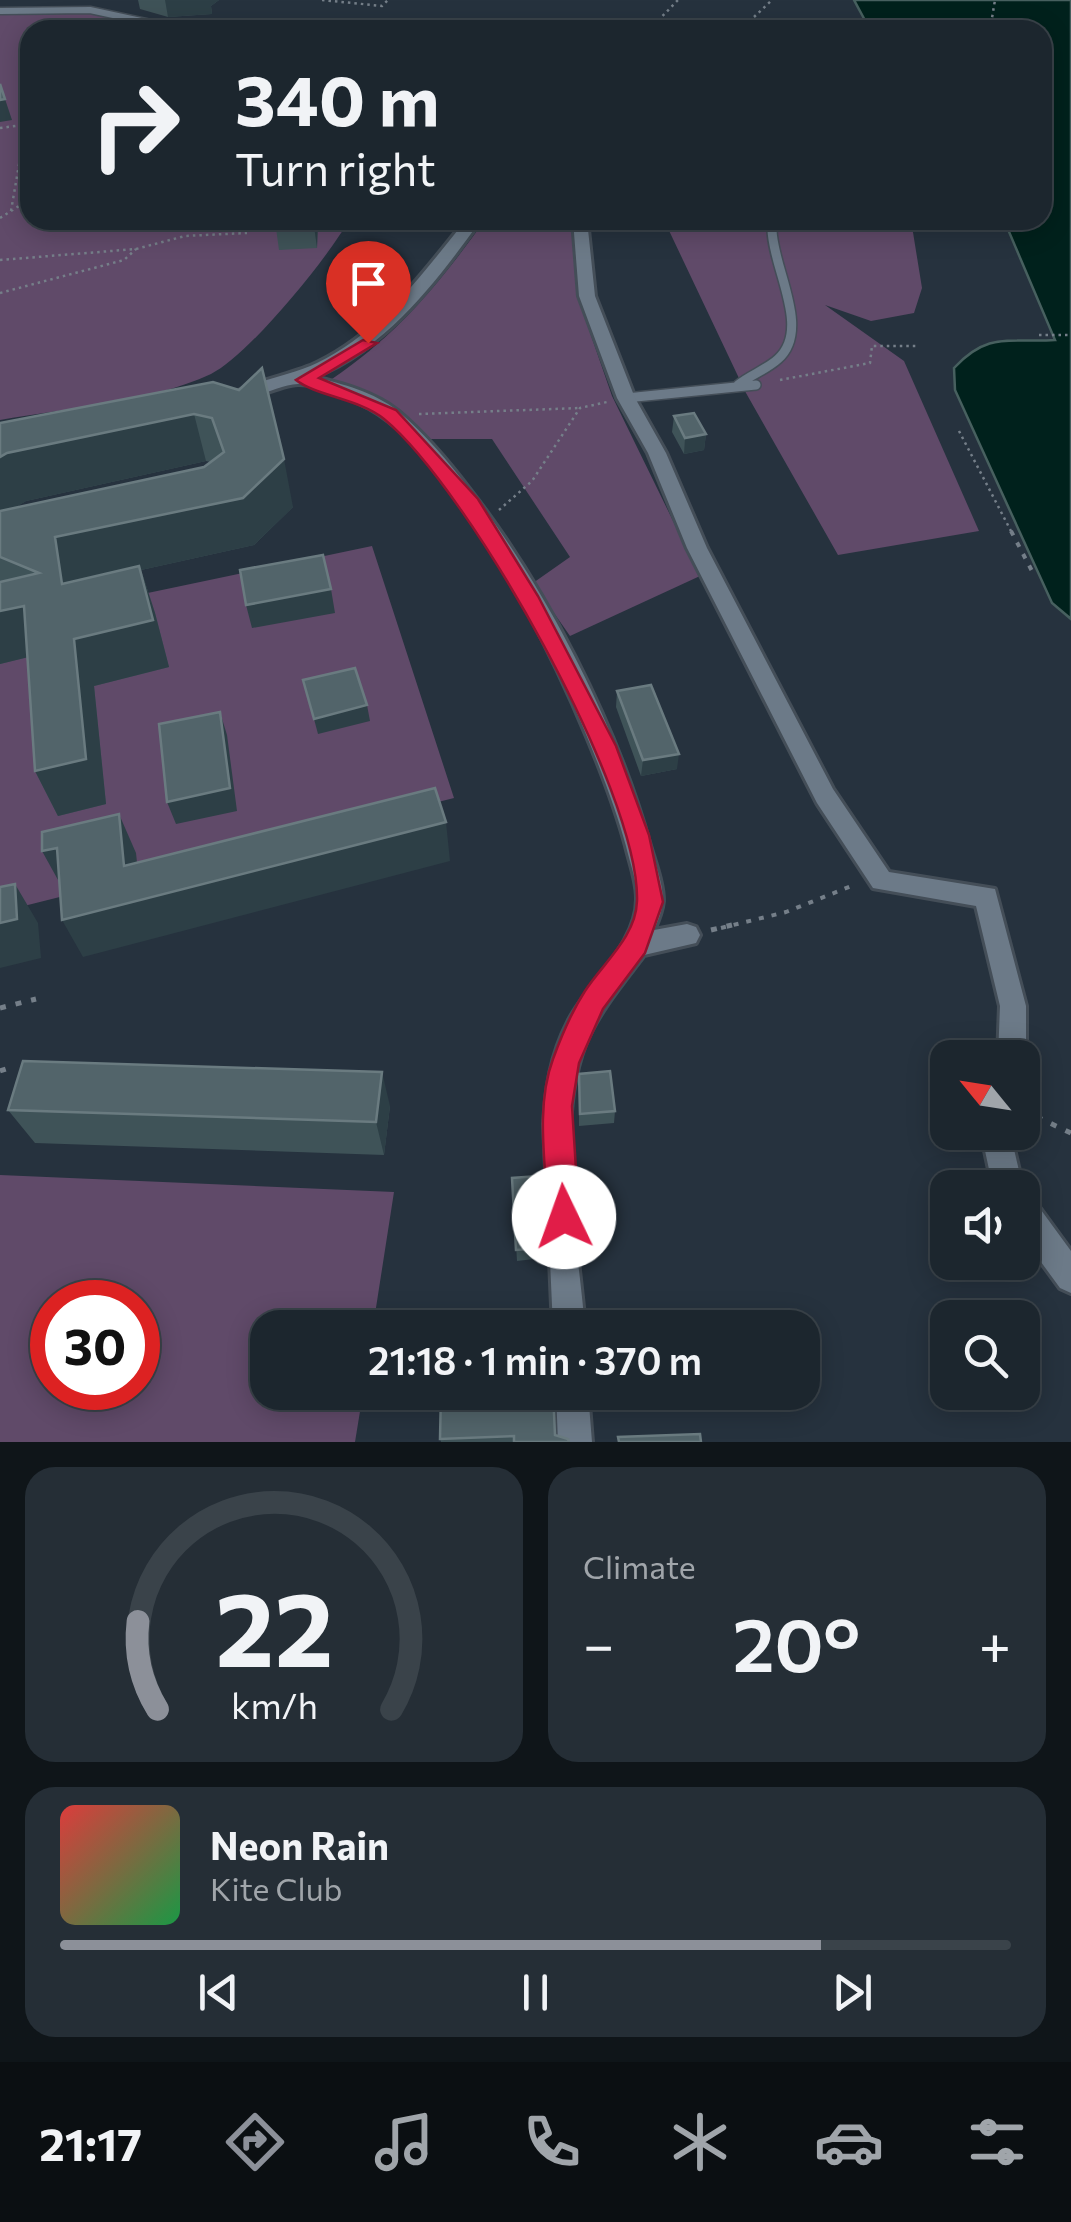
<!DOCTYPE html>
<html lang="en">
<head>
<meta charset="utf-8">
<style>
	:root { --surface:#1c262e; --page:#252e36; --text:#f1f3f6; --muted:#a0a5aa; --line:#3a434a; --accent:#8c9099 }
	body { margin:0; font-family:Commissioner,sans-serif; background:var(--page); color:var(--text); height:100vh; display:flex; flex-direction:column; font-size:38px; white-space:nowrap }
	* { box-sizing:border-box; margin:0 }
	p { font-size:32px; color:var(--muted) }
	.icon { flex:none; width:55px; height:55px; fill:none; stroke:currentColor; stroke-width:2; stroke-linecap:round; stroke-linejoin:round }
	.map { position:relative; height:1442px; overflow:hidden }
	.panel { display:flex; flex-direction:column; gap:25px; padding:25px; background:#0f1519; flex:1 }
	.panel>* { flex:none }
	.guide { position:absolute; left:20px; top:20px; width:1032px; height:210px; border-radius:30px; box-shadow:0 5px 25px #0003,0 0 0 2px var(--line); background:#1c262e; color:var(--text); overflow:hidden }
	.needle { width:65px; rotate:300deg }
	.buttons { position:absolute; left:930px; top:1040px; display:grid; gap:20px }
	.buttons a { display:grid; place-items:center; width:110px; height:110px; border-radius:20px; background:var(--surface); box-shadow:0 5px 25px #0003,0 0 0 2px var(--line); font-size:50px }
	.speed { position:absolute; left:30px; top:1280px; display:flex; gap:20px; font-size:50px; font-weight:700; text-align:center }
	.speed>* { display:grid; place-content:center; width:130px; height:130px; border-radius:50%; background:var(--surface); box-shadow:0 5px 25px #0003,0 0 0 2px var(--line); line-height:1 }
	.speed .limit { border:15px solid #d22; background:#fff; color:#111 }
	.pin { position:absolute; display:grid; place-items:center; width:85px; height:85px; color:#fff; margin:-102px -42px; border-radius:50% 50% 50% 0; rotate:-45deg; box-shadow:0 0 10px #0007 }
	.pin .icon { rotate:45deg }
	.me { position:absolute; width:110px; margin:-55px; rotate:357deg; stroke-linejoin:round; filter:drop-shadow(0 0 8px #0008) }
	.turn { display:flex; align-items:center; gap:35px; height:210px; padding:0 50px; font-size:45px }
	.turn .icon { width:130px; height:130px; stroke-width:2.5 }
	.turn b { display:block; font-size:70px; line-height:85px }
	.big { font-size:75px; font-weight:600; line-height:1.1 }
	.panel .card { flex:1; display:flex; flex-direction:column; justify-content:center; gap:15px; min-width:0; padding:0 35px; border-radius:30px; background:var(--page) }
	.panel .dial { align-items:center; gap:0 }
	.dial svg { height:260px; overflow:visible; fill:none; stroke:var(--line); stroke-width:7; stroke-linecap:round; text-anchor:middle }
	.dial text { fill:var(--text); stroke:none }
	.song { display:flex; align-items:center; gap:30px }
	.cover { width:120px; height:120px; border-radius:15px; background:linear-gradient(135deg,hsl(0 70% 55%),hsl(140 70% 35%)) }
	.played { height:10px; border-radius:5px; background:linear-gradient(90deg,var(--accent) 80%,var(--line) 80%) }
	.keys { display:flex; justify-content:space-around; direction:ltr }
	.heat { display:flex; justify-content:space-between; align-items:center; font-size:55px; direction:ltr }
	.panel .tiles { flex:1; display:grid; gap:25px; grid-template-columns:1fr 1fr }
	.card:last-child { grid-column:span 2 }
	.trip { position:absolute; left:250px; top:1310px; width:570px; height:100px; border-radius:30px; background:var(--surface); box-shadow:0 5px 25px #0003,0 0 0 2px var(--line); font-weight:600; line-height:100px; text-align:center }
	.menu { display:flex; height:160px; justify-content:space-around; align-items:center; background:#0b0f12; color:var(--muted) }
	.menu .icon { width:70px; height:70px }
	.menu .on { color:var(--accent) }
	.menu b { font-size:45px; color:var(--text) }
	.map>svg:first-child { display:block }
	.green { fill:#604a69; fill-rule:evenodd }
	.water { fill:#00211c; stroke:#47605f; stroke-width:2.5 }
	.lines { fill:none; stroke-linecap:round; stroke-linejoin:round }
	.lane-far1-casing { stroke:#444e58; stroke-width:9 }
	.lane-casing { stroke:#444e58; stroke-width:12 }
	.street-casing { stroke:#444e58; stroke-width:6 }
	.path-far2 { stroke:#757f89; stroke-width:2.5; stroke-dasharray:2.5 4; stroke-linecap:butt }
	.path-far1 { stroke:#757f89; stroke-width:4; stroke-dasharray:5 8; stroke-linecap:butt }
	.path { stroke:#757f89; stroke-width:5; stroke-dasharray:6 10; stroke-linecap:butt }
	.lane-far1 { stroke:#6c7a88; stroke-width:6 }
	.lane { stroke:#6c7a88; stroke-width:9 }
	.street { fill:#6c7a88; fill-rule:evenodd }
	.wall { fill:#3f5358; fill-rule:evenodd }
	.shaded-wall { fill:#2d3f46 }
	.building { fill:#52646a; stroke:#6a7b80; stroke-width:2.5 }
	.route { fill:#e11d48; stroke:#92132f; stroke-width:2.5 }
</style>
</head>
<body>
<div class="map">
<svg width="1071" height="1442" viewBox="0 0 1071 1442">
	<rect width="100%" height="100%" fill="#26323e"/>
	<path class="green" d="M0,13H95L164,29L30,30V220H349C328,258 248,356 211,374C148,403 68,408 0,420Z
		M485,220H571L577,295L612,396L700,576L570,636L533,583L570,557L492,439H427L384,404L332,379C397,335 439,284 485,220Z
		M664,220H911L922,288L914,313L871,321L825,305L904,361L979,531L838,555L746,393Z
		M372,546L454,798L0,912V624Z
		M0,1175L394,1192L373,1327L268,1328V1392L363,1393L355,1442H0ZM52,1302H138V1388H52Z"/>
	<path class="water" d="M854,0H1071V619L1052,603L955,390L954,368C988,331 1010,343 1055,340L1004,220H1042V30H866L868,26Z"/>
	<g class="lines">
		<defs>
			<path id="lane-far1" d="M0,11L90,10L183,30
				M732,30H751
				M762,220L772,232"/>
			<path id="lane" d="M738,385C750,375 766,370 778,359C812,329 772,267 772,229
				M626,398L756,385"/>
			<path id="street" d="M466,220H481C436,282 387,348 314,377C343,384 374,392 398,411C425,434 448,461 470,490C546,588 615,722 649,842C654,860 663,882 663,901C662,911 658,921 654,930L687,924L696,927L700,935L696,943L644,955C623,983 598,1012 585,1045C554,1125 578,1243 585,1328H553L544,1124C546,1088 551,1055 568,1022C587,983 638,944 637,898C637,881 630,863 626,846C595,732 474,467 369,408C354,400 315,383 298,384C280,385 258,397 240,401L231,396C250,381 293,375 317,363C381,332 422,274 466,220Z
				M573,220H587L595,296L635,398L666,453L707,548L833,789L889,872L995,889L1026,1006V1058L1022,1066V1058H998L1000,1006L976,906L873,888L817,803L687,548L648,453L617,398L579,296Z
				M981,1132H1010L1023,1188L1022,1189L993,1188Z
				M1022,1195L1033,1199L1071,1251V1293L1060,1288L1022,1236Z
				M556,1392H588L592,1442H558Z"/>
		</defs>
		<use href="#lane-far1" class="lane-far1-casing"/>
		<use href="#lane" class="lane-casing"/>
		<use href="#street" class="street-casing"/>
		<path class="path-far2" d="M322,0L382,6L388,0
			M754,17L772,0
			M194,20L295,30
			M649,30L678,0
			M990,30L995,0
			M0,128L30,124
			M11,211L26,124
			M0,218L30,199
			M0,260L136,249L185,236L247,233
			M0,293L124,260L136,249
			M1039,335H1071
			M780,380L870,363L872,346H918
			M419,414L580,408
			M959,431L1012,533
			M499,510L532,481L580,408L607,402"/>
		<path class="path-far1" d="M1011,531L1032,571
			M721,928L786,912L854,885"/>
		<path class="path" d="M711,930L732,925
			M0,1008L36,999
			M0,1071L15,1066
			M1022,1110L1071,1133"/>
		<use href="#lane-far1" class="lane-far1"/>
		<use href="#lane" class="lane"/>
		<use href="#street" class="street"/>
	</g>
	<path class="wall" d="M138,0H219L211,6L212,14L168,17L140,9Z
		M318,220L317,248L279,250L276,228Z
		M213,382L293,507L254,545L141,570L155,613L169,667L94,686L106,804L58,816L35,771L28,657L0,664V423ZM206,461L210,462L204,467L14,508L26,501Z
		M674,416L706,434L704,450L684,454L672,432Z
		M617,691L677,769L641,776L616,707Z
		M579,1074L615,1111L614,1123L579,1126Z
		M390,1106L384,1155L35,1143L8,1110Z
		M512,1178L544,1248L543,1258L517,1261Z
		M492,1395L555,1435L569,1442H441L440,1439Z"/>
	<path class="shaded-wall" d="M165,0H219L211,6L212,14L168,17Z
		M5,99L12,120L0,122V100Z
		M314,220H318L317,248L314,226Z
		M194,414L206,461L26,501L13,509L0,532V457L7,453Z
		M706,434L704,450L684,454L685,438Z
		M284,459L293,507L254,545L141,570L155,613L169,667L94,686L106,804L58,816L35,771L74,639L62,584L55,537Z
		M331,589L335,613L252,628L246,605Z
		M24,606L45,653L0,664V611Z
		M367,705L370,721L318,734L314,719Z
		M220,712L227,735L237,811L176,824L167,802Z
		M679,754L677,769L641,776L643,760Z
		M119,814L136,853L141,900L446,822L450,861L83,957L62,920L124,866Z
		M57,848L63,889L42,851Z
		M15,884L38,923L41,958L0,968V923Z
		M382,1072L390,1106L384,1155L376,1122Z"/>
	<path class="building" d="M0,84L5,99L0,100Z
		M277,220H314V226L276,228Z
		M262,368L284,459L243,498L55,537L62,584L139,566L153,620L74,639L86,759L35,771L24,606L0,611V582L39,573L0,557V511L204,467L224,452L212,418L194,414L7,453L0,457V423L213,382L239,390Z
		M694,413L706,434L685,438L674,416Z
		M323,555L331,589L246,605L240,570Z
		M355,668L367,705L314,719L303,680Z
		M651,685L679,754L643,760L617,691Z
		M220,712L230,788L167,802L159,724Z
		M435,788L446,822L62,920L57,848L42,851V832L119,814L124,866Z
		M15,884L17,919L0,923V887Z
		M23,1061L382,1072L376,1122L8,1110Z
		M610,1071L615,1111L580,1114L579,1074Z
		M538,1176L544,1248L516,1250L512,1178Z
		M441,1392H491V1395L553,1392L555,1435L568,1439L569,1442H514V1436L440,1439Z
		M700,1434L701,1442H619L618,1437Z"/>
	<path class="route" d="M363,340L377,343L319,378L396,410L478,499L538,596L616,746L649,835L663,902L645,953L603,1009L579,1063L572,1106L579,1217L574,1228L564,1232L553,1228L548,1217C546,1167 535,1107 553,1059C561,1037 572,1011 585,991C603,963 636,937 637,901C640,791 469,489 384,419C360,399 316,396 296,380Z"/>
</svg>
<div class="buttons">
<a><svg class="needle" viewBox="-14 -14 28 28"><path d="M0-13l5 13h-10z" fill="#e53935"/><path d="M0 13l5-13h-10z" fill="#a0a5aa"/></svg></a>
<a><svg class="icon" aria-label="sound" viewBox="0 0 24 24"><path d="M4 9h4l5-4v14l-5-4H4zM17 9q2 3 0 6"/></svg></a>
<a><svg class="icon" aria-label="search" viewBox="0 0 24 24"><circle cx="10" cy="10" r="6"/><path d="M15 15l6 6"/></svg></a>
</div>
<div class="speed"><div class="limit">30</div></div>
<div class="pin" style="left:368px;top:343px;background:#d93025"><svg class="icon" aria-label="arrive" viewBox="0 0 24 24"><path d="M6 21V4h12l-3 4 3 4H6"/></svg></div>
<svg class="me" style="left:564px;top:1217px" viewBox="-20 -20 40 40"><circle r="19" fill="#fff"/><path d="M0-13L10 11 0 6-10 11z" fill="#e11d48"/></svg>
<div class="trip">21:18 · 1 min · 370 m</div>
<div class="guide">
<div class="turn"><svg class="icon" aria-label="right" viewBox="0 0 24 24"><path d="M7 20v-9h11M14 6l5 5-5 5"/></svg><div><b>340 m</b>Turn right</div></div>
</div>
</div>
<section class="panel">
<div class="tiles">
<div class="card dial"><svg viewBox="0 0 100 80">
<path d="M14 69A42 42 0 1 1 86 69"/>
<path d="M14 69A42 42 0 0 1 8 42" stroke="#8c9099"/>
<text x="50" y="56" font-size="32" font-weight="700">22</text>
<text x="50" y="72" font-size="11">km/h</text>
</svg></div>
<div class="card"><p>Climate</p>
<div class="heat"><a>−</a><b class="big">20°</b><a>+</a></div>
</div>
<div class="card">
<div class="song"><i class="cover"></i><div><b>Neon Rain</b><p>Kite Club</p></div></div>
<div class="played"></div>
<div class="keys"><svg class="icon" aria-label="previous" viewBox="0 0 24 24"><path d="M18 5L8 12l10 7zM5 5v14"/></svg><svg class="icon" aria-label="pause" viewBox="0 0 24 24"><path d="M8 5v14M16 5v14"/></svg><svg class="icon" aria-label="next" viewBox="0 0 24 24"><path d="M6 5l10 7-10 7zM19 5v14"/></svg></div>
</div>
</div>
</section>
<nav class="menu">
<b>21:17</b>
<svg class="icon on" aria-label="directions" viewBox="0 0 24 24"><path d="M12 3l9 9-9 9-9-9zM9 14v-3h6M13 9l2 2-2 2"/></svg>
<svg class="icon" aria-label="music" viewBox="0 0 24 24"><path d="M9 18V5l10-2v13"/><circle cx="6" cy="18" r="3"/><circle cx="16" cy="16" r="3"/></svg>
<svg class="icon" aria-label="phone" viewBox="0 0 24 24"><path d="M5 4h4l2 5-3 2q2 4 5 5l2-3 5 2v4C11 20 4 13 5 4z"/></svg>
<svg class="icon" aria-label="climate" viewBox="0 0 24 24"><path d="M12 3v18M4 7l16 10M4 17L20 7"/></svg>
<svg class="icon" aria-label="car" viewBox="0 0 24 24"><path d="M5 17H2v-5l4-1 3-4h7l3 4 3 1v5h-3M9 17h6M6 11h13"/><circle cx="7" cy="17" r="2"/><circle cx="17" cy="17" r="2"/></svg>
<svg class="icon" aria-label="filters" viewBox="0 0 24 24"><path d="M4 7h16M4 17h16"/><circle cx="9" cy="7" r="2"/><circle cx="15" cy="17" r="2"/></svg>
</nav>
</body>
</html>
